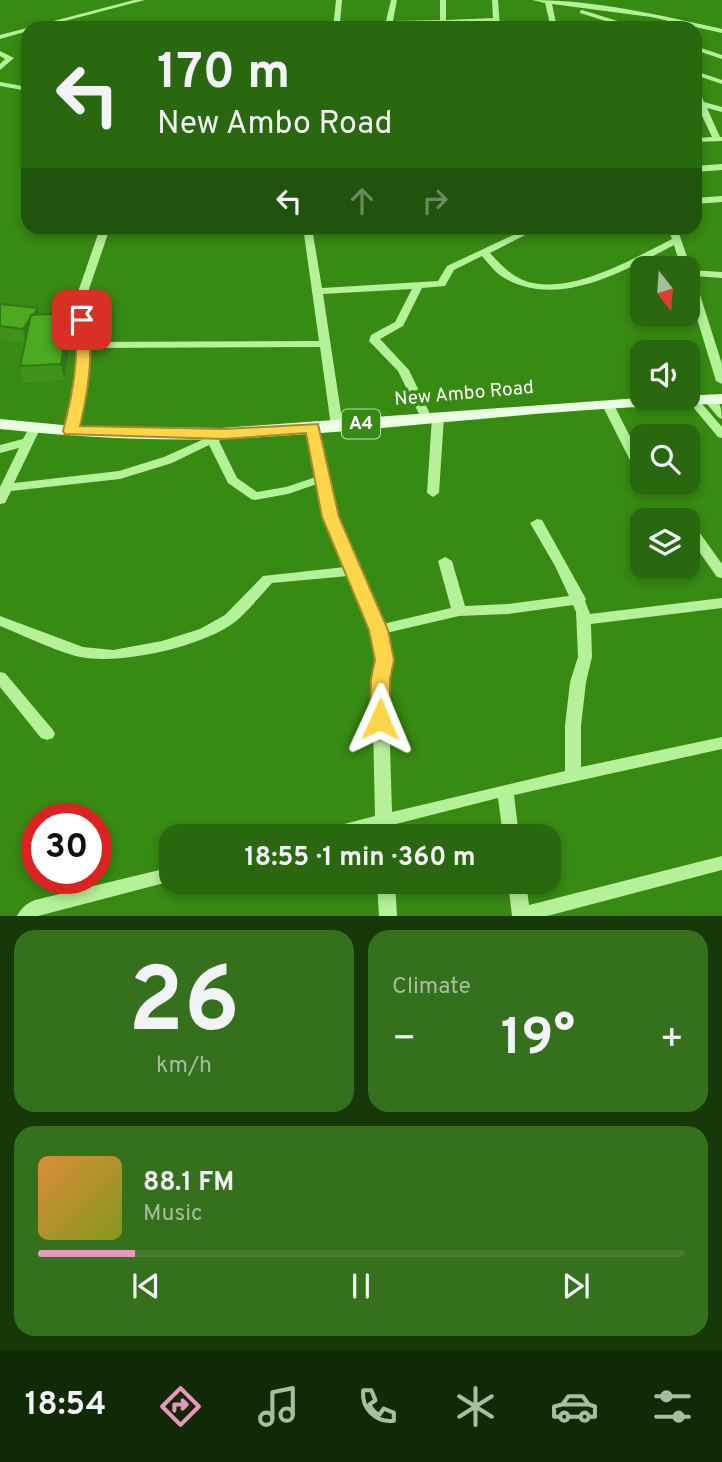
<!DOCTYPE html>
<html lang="en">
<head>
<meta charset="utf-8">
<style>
	:root { --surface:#29680e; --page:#35701c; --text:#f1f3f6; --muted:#a5be9e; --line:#457b2e; --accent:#e797bd }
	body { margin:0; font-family:Overpass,sans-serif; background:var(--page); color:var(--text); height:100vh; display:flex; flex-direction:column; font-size:26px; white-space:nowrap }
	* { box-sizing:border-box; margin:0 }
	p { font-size:23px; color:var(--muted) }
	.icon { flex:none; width:38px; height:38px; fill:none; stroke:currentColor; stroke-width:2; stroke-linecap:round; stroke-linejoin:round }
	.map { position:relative; height:916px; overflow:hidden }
	.panel { display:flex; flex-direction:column; gap:14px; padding:14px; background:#173908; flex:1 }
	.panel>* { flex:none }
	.guide { position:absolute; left:21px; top:21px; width:681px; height:214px; border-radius:21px; box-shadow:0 4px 10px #0003; background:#29680e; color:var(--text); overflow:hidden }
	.needle { width:46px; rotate:163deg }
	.controls { position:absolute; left:630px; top:256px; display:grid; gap:14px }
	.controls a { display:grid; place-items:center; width:70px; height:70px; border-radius:14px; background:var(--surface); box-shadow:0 4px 10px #0003; font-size:35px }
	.speed { position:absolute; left:21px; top:803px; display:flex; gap:14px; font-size:35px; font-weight:700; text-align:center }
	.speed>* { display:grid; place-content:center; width:91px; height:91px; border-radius:50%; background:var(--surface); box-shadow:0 4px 10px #0003; line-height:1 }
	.speed .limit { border:10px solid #d22; background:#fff; color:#111 }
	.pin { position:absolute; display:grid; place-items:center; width:60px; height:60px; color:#fff; margin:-30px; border-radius:14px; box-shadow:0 4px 10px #0006 }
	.me { position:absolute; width:77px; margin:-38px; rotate:1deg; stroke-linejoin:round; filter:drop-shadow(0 0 5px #0008) }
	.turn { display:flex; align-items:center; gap:24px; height:147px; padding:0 21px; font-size:32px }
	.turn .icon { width:91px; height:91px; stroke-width:2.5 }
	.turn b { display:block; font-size:49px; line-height:60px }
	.lanes { display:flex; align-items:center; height:66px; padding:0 21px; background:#0003; justify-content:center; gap:35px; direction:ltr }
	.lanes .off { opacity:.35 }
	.big { font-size:52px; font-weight:700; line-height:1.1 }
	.panel .widget { flex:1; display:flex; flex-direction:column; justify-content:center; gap:10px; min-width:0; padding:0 24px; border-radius:21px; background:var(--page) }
	.panel .dial { align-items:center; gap:0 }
	.dial b { font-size:91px; line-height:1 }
	.song { display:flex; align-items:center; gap:21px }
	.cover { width:84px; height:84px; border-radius:10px; background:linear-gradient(135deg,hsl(30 70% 55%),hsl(70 70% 35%)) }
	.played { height:7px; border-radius:4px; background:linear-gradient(90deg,var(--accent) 15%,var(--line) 15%) }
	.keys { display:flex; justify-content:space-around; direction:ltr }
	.heat { display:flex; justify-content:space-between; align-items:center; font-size:38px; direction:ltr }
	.panel .tiles { flex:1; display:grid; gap:14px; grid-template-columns:1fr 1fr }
	.widget:last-child { grid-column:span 2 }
	.trip { position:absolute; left:159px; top:824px; width:402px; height:70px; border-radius:21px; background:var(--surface); box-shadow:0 4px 10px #0003; font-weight:700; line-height:70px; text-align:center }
	.dock { display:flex; height:112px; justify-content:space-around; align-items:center; background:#102a06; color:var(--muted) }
	.dock .icon { width:49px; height:49px }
	.dock .selected { color:var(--accent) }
	.dock b { font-size:32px; color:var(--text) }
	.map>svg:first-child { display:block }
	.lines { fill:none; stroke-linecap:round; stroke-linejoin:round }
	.minor { fill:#b5f198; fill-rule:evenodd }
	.major { fill:#eaffe2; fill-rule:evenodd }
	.wall { fill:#40921b }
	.shaded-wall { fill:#347716 }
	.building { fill:#4baa1f; stroke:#347716; stroke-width:2 }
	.route { fill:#ffd54a; stroke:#a68a30; stroke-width:2 }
	.labels { text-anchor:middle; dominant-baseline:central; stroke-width:7; stroke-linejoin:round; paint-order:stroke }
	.shield { fill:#378a12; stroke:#c3dcb8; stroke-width:2 }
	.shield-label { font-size:18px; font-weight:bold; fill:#fff }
	.street-label { font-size:19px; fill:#fff; stroke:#378a12 }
</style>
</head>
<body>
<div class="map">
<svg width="722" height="916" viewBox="0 0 722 916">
	<rect width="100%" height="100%" fill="#378a12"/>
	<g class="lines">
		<path class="minor" d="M134,0H145L38,28H28V31L0,39V35Z
			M336,0H342L340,23L386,21L391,0H397L393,21L440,20V0H446V20L493,18L492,0H498L500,28H494L493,22L333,28Z
			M532,0C595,0 660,15 722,29V33L651,17L552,4L557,28H551L545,3Z
			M582,10L637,27L638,28H628L580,13V11Z
			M695,46L722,55V59L695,50Z
			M0,51L14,58L0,70V64L5,59L0,56Z
			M695,71L722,80V84L695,75Z
			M0,82L28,87V91L0,86Z
			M695,88L699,90L704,102L722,107V112L707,108L720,137H722V141L695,142V138L712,137L696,103Z
			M722,164V170L695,172V166Z
			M722,196V202L695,204V198Z
			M32,228H312L322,288L438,281L447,266L528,228H539L490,253C501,265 512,277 528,282C574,294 632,259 672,239L668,228H677L691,268L689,270L722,272V278L694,276L722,364V384L716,381L688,289V268H681L674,245C624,271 556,311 501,276C494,271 488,263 482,256L454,270L445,286L422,288L403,326L380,339L409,370L432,418L430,420H422L398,371L369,341L371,335L395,322L412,289L323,294L343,426L341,429H333L331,426L320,347L88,348V389L77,431L71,435L65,431L76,389L79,289L98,234H51L33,230ZM108,234H304L319,341L88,342L89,289Z
			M692,396L696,397L722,427V438L718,437L688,401L686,399L688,397Z
			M709,396C720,398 722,409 722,419L718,417L703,399Z
			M608,402L614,405L642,460V476L636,472L602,405Z
			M438,413L444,417L439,493L433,497L427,493L432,417Z
			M35,423L41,427L14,483L119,471L164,457L224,430L230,434L219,441L237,478L257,492L286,487L316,477L306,428L308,425H316L336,517L383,624L451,608L438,561L445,557L452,561L465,606L508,604L569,596L555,566L530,523L537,519L542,520L586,599L585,601L590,614L722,598V608L591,624L592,657L586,682L581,726V767L722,737V749L514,795L519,836H503L498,798L392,825V836H376L375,830L348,836H315L317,831L375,816L372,679C381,640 363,611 348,576L272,583C260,596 248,611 235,622C202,647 121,665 80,657C57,652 23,635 0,626V616L83,647L113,650L162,641L200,629L225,615L263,576L345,567L324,517L317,484L288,494L255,500L251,499L228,483L209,445L172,463L120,479L11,491L5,503L0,504V487L19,448L0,453V445L23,439L31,424ZM573,605L576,612L578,657L570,682L565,726V771L392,812L388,679L391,660L386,633L459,616L508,614Z
			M692,528L697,529L722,564V578L717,577L688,536V529Z
			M0,672L5,673L53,730L55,734L53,738L47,740L41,738L0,687Z
			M722,856V870L547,916H512L508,882H526L529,905Z
			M172,867V881L38,916H17C21,908 27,903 35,900Z
			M377,882H395L397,916H379Z"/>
		<path class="major" d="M722,394V404C555,406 390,432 223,439C148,441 74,437 0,429V419L73,426L221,428L639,398Z"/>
	</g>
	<path class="wall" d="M0,304L39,315L72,329L64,380L23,382L20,366L25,342L0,340Z"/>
	<path class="shaded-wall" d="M38,308L40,321L25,342L23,329Z
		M70,313L72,329L64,380L61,364Z"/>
	<path class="building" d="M0,304L38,308L33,315H31L30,318L23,329L0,326Z
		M70,313L61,364L20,366L31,315Z"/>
	<path class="route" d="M82,316L89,320C93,357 89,390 80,426L224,429L318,424L339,517L388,630L394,660L390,679V719L387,724L380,727L373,724L370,719L371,679L375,660L369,630L322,517L306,433L224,439L65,434L63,431C73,393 79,359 75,320Z"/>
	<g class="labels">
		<rect class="shield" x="342" y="409.5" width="38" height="29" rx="5"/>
		<g class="shield-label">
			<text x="361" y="424">A4</text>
		</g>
		<g class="street-label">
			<text transform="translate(464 394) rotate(-5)">New Ambo Road</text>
		</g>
	</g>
</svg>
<div class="controls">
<a><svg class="needle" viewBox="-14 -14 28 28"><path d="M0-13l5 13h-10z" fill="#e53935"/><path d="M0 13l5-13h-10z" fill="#a5be9e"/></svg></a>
<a><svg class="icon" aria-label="sound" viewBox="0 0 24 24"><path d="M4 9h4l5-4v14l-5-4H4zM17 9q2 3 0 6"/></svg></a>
<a><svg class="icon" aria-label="search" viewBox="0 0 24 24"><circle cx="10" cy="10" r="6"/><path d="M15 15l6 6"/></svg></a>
<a><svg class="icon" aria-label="layers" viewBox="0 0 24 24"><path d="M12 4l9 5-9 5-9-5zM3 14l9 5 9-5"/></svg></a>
</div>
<div class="speed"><div class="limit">30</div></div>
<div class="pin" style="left:82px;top:320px;background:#d93025"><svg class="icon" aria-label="arrive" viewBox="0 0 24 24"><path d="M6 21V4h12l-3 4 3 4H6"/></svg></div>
<svg class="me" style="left:380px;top:719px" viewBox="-20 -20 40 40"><path d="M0-17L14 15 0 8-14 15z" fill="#ffd54a" stroke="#fff" stroke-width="4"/></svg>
<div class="trip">18:55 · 1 min · 360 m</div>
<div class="guide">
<div class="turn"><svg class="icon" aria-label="left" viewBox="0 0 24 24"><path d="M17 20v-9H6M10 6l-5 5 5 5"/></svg><div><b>170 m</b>New Ambo Road</div></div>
<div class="lanes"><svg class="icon" aria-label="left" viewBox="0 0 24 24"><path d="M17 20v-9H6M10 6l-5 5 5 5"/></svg><svg class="icon off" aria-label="ahead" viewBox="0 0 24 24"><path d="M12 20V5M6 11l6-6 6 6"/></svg><svg class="icon off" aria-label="right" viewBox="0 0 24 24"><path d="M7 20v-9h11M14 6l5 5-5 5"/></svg></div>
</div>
</div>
<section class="panel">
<div class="tiles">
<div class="widget dial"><b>26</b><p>km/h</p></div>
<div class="widget"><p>Climate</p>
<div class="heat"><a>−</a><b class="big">19°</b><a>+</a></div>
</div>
<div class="widget">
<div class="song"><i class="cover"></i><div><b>88.1 FM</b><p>Music</p></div></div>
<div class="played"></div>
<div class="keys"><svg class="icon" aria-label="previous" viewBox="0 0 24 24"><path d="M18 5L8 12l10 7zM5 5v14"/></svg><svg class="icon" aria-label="pause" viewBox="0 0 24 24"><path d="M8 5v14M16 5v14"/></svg><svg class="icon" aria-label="next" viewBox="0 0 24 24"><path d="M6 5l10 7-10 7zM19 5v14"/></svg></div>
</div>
</div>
</section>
<nav class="dock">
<b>18:54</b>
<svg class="icon selected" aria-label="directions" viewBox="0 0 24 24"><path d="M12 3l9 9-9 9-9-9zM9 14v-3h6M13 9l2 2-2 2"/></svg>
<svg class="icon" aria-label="music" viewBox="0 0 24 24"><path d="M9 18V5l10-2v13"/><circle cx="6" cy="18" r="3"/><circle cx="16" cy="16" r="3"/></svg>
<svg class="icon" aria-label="phone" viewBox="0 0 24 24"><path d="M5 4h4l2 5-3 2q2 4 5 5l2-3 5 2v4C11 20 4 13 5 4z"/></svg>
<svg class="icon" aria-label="climate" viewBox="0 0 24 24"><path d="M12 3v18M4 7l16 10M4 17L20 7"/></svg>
<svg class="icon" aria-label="car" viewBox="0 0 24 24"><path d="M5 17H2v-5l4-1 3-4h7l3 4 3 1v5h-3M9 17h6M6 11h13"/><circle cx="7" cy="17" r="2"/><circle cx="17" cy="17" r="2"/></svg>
<svg class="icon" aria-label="filters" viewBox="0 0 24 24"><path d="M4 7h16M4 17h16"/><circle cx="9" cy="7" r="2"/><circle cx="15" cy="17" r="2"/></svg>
</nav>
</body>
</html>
